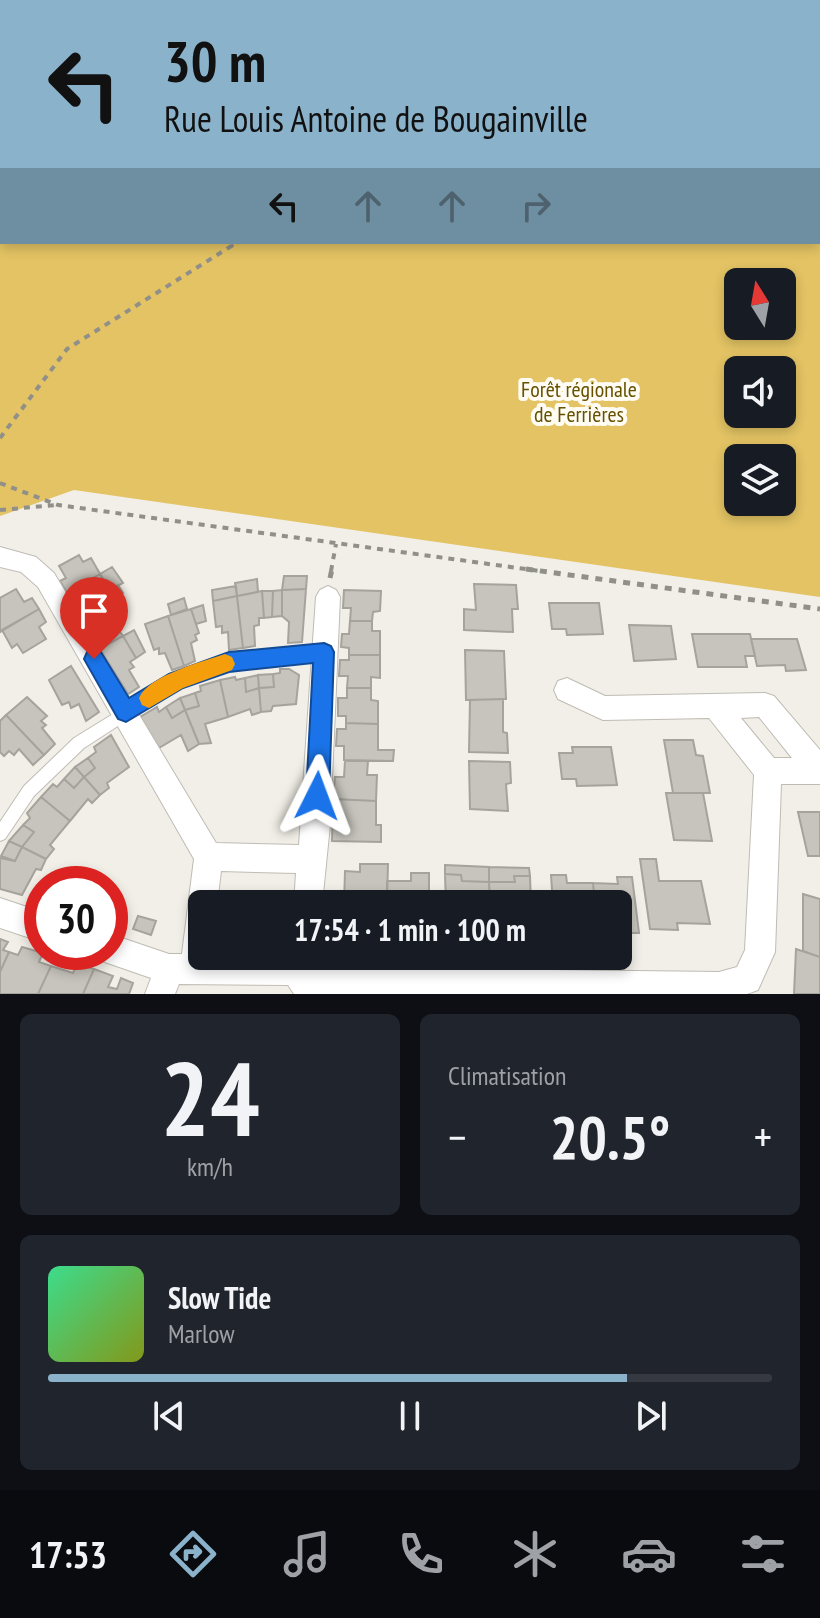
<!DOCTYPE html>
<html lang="fr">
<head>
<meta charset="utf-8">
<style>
	:root { --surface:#171b24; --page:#20242c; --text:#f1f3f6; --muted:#9ea1a6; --line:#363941; --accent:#8ab2ca }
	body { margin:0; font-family:"PT Sans Narrow",sans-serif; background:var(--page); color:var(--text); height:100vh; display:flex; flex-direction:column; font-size:30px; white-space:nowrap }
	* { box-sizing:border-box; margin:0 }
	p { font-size:26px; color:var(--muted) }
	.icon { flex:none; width:44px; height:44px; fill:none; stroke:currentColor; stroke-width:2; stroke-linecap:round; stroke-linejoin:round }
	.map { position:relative; height:994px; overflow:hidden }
	.sheet { display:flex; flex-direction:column; gap:20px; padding:20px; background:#0d0f14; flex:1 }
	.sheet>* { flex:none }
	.guide { position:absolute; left:0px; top:0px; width:820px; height:244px; box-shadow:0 4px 12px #0003; background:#8ab2ca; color:#111; overflow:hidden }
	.needle { width:52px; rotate:349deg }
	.tools { position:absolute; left:724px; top:268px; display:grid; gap:16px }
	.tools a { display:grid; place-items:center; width:72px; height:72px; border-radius:12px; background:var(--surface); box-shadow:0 4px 12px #0003; font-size:40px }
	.speed { position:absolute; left:24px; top:866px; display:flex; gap:16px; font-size:40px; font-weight:700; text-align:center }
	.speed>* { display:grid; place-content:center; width:104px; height:104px; border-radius:50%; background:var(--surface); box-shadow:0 4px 12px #0003; line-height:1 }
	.speed .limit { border:12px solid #d22; background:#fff; color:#111 }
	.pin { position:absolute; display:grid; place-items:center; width:68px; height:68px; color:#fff; margin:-82px -34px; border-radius:50% 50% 50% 0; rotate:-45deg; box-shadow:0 0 8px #0007 }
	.pin .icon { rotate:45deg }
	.me { position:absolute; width:88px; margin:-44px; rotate:3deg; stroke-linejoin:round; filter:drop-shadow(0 0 6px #0008) }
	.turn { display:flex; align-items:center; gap:28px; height:168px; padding:0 32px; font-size:36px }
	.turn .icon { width:104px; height:104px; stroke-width:2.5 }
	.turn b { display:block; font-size:56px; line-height:68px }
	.lanes { display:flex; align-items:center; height:76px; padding:0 32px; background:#0003; justify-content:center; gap:40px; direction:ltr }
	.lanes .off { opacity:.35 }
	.big { font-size:60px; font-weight:800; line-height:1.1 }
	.sheet .widget { flex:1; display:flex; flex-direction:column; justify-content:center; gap:12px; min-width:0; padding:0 28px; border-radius:12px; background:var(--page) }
	.sheet .dial { align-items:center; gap:0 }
	.dial b { font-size:104px; line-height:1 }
	.song { display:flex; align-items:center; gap:24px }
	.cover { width:96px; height:96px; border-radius:12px; background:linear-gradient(135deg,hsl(150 70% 55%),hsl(70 70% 35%)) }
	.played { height:8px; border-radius:4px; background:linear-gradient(90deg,var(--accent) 80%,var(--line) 80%) }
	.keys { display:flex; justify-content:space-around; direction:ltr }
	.heat { display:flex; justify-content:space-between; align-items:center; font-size:44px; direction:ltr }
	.sheet .tiles { flex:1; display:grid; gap:20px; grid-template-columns:1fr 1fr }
	.widget:last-child { grid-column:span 2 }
	.trip { position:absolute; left:188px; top:890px; width:444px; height:80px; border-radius:12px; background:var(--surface); box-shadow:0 4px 12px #0003; font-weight:800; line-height:80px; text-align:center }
	.tabs { display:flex; height:128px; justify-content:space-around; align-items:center; background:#090b0e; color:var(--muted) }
	.tabs .icon { width:56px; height:56px }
	.tabs .on { color:var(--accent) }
	.tabs b { font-size:36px; color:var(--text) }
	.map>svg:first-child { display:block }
	.green { fill:#e3c363; fill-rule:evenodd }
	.building { fill:#c6c4bc; stroke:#a6a39c; stroke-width:2 }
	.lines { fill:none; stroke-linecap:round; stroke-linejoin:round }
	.service-casing { stroke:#bfbcb4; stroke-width:2 }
	.minor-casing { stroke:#bfbcb4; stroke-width:2 }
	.path-far2 { stroke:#908f89; stroke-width:3; stroke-dasharray:4 4; stroke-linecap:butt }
	.path-far1 { stroke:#908f89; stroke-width:4; stroke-dasharray:6 6; stroke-linecap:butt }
	.path { stroke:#908f89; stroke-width:5; stroke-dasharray:7 7; stroke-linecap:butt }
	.service { fill:#fff; fill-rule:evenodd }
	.minor { fill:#fff; fill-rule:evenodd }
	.route { fill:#1a73e8; stroke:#114b97; stroke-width:2 }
	.slow { fill:#f59e0b }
	.labels { text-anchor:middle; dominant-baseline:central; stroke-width:8; stroke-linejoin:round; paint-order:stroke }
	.park-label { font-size:22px; fill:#665100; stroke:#fffcf4 }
</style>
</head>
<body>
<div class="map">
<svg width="820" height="994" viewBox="0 0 820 994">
	<rect width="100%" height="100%" fill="#f1efe7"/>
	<path class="green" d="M0,0H820V597L74,490L0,516ZM2,2H818V242H2ZM738,282H782V326H738ZM738,370H782V414H738ZM738,458H782V502H738Z"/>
	<path class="building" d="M79,555L83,562L91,558L100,574L67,593L60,581L66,578L59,566Z
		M112,567L123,583L110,590L100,574Z
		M100,574L110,590L118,585L123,593L88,614L80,601L74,605L67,593Z
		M284,576H307L306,589L282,590Z
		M257,579L258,592L237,596L235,583Z
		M474,584L516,585L518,609H512L513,632L464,630V609L476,610Z
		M236,586L237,596L213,601L212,590Z
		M16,589L24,602L32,598L39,609L0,632V598Z
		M306,589L302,642L288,643L289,622L282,616V590Z
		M282,590V616L272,617L273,591Z
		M344,590L381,591L380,611L373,612L372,621H350L351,608H343Z
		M262,591H273L272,617L264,618Z
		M262,591L264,618H259V625L254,626L255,646L243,648L237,596Z
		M237,596L243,648L229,650L228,632L222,633V626L216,627L213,601Z
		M184,598L187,609L171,615L168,604Z
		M549,603H599L603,634L567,635L566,629H552Z
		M203,605L206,621L196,624L191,609Z
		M39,609L46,622L39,627L46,639L23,653L17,644L12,648L2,630Z
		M191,609L199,633L195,635L197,640L191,643L195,661L184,666L168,616Z
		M168,616L184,666L172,670L165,653L159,654V648L154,650L145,624Z
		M350,621H372V631H380V655H349V648L341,647L342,634H349Z
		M629,625L671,626L676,659L634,661Z
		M116,627L123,636L103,647L97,637Z
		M134,630L145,652L136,658L123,636Z
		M692,634H750L755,656H745L747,667H698Z
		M123,636L136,658L130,662L134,667L129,670L139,687L128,694L100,649Z
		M751,639H797L806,670L786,671L785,665L757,666Z
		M465,650L504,651L506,699L466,700Z
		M349,655H380V678L371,677V688H347L348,676H339L340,660H349Z
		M71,666L99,712L86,721L79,704L71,708L69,702L62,705L49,680Z
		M280,669H289L299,675L296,704L273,706L271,711L261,712L259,688L274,687L273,674L280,673Z
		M273,674L274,687L259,688L258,675Z
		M258,675L259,688L246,692L245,678Z
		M235,677L236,680L245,678L246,692L259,688L261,712L252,715L250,709L228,717L220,680Z
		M220,680L228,717L205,724L211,743L199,744L185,710L199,706L195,693L201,691L200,686Z
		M347,688H371V700L378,701V724L346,723V716H338V698H347Z
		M195,693L199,706L185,710L180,698Z
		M27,697L47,716L41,721L46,725L42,728L55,744L44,755L6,715Z
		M180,698L185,710L172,718L166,707Z
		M503,699V732L507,733L508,753L469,752L470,700Z
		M157,707L159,712L166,707L172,718L185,710L199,744L188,751L181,735L159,748L140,717Z
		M6,715L44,755L33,765L19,749L14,755L9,751L4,756L0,752V721Z
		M346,723L378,724V750H394L393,761L344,760V746H336L337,729H346Z
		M111,735L129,767L107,783L109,788L100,795L84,777L95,768L88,758L96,752L94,747Z
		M664,740H693L696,755L703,756L710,793H673Z
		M572,747H611L617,785L577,786L576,779H562L559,753H573Z
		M88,758L95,768L84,777L75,767Z
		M345,761H368L367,775H377L376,801L333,799L335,777H344Z
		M469,761L510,762L511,783L506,784L508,811L470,809Z
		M75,767L84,777L74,788L64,779Z
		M84,777L100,795L92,803L88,799L70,821L41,797L53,784L57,787L64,779L74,788Z
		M666,793H703L712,841L674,840Z
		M41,797L70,821L50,845L54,849L46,859L22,847L34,832L23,825L30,818L27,813Z
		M333,799L376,801V825H381V842L332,841Z
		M798,812H820V856H808Z
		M23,825L34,832L22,847L9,841Z
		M9,841L22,847L15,861L1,856Z
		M22,847L46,859L41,870L36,869L22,895L0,889V858L15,861Z
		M640,859H656L659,881H701L710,924L677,923L678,930L650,929Z
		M360,864H388L387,904H344L345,871L360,872Z
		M445,865L489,867V882L462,881L461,875L445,874Z
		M489,867L529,868L530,876H514L515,882H489Z
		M411,873H429V904H387V881H411Z
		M445,874L461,875L462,881L489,882L490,904H446Z
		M551,875H566L567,883H593L595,904H553Z
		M514,876H530L531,904H490L489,882H515Z
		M617,877H632L639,933H624L623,924L618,923V904H595L593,883L618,884Z
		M803,894L820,899V957L803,951Z
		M138,916L156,921L151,935L133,929Z
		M0,939L8,942L3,950L9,952L0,972Z
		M22,947L43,953L39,962L51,966L38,994H0V972L9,952L18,955Z
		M796,949L820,957V994H794Z
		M77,964L94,969L83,994H38L51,966L73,973Z
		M94,969L113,976L108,987L117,989L121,978L133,983L129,994H83Z"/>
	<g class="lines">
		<defs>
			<path id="service" d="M324,646L328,648L330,652L328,656L324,658L229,668L181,685L84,748L34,796L5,839L0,841V822L24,786L74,738L173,677L229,656Z"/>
			<path id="minor" d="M0,547L36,557L54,573L216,843L299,845L316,597L320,590L328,586L336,590L340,597L330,825L322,904H294L296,873L221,871L217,904H202V956H306L314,959L317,967L719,972L737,967L745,950L754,775L709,718L603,720L558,699L554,690L558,681L567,678L605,696L765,693L774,696L820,750V784H781L775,952L758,990L747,994H294L288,985L179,984L175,994H145L151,978L99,960L96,952H110V934L169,954H182L194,859L38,587L21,572L0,567ZM759,717L792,758H774L741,718Z
				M0,898L42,912V942L0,928Z"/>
		</defs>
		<use href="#service" class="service-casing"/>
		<use href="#minor" class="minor-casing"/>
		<path class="path-far2" d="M590,2L594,0
			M230,247L239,242"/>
		<path class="path-far1" d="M0,438L67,349L233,245
			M0,483L58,505L540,571
			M0,510L56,505
			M331,571L336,544"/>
		<path class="path" d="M526,569L820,609
			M330,578L332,569"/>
		<use href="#service" class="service"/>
		<use href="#minor" class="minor"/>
	</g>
	<path class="route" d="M324,643L331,646L334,652L329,796L325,804L317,807L309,804L306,796L313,663L229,672L183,688L126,722L118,719L84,659L87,652L94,650L101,652L129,698L169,674L229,652Z"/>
	<path class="slow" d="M225,654L232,657L235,664L232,670L183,688L149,708L142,705L139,698C149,675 202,662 225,654Z"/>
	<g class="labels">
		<g class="park-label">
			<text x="579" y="389">Forêt régionale<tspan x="579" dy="25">de Ferrières</tspan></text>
		</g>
	</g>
</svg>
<div class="tools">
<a><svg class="needle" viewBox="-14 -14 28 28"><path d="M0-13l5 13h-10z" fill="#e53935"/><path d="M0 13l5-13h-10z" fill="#9ea1a6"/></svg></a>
<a><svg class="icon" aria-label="sound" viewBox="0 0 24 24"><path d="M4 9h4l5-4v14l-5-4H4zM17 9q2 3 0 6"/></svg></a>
<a><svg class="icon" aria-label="layers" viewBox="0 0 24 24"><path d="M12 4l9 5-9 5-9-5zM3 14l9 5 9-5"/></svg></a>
</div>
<div class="speed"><div class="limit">30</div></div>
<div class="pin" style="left:94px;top:659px;background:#d93025"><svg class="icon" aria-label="arrive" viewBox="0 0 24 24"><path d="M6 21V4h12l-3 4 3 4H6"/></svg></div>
<svg class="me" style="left:317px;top:796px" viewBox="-20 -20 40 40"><path d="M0-17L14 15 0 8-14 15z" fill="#1a73e8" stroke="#fff" stroke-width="4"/></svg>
<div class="trip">17:54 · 1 min · 100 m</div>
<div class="guide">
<div class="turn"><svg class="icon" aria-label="left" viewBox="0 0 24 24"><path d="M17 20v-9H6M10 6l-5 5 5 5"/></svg><div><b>30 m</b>Rue Louis Antoine de Bougainville</div></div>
<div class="lanes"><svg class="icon" aria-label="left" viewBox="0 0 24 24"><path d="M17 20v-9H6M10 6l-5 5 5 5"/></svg><svg class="icon off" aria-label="ahead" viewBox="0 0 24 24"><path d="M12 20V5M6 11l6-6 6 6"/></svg><svg class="icon off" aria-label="ahead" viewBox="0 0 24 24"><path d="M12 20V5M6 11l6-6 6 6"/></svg><svg class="icon off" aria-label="right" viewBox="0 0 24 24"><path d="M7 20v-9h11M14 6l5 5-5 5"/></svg></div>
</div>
</div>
<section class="sheet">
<div class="tiles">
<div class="widget dial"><b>24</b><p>km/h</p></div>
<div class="widget"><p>Climatisation</p>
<div class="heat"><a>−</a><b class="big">20.5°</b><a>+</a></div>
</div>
<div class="widget">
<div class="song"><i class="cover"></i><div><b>Slow Tide</b><p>Marlow</p></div></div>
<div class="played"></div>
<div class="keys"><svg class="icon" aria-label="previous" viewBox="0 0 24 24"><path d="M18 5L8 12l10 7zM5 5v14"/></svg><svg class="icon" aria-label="pause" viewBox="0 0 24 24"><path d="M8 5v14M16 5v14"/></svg><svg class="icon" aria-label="next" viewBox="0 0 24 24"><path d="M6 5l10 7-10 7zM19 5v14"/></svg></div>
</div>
</div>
</section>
<nav class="tabs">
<b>17:53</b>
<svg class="icon on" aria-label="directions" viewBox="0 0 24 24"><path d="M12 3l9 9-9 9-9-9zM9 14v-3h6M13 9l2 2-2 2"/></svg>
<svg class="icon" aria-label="music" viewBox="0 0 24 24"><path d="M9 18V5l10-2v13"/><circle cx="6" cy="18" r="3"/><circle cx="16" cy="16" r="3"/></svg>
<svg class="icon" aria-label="phone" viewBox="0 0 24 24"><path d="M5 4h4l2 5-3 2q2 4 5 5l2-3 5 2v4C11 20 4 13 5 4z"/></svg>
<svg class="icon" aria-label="climate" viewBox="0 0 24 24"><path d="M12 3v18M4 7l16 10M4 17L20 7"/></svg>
<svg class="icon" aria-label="car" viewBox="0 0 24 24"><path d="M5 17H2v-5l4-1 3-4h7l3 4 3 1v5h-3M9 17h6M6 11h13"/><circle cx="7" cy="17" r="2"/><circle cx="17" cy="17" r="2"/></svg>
<svg class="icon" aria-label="filters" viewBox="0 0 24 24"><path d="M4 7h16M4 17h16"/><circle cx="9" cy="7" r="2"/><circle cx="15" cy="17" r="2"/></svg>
</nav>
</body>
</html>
